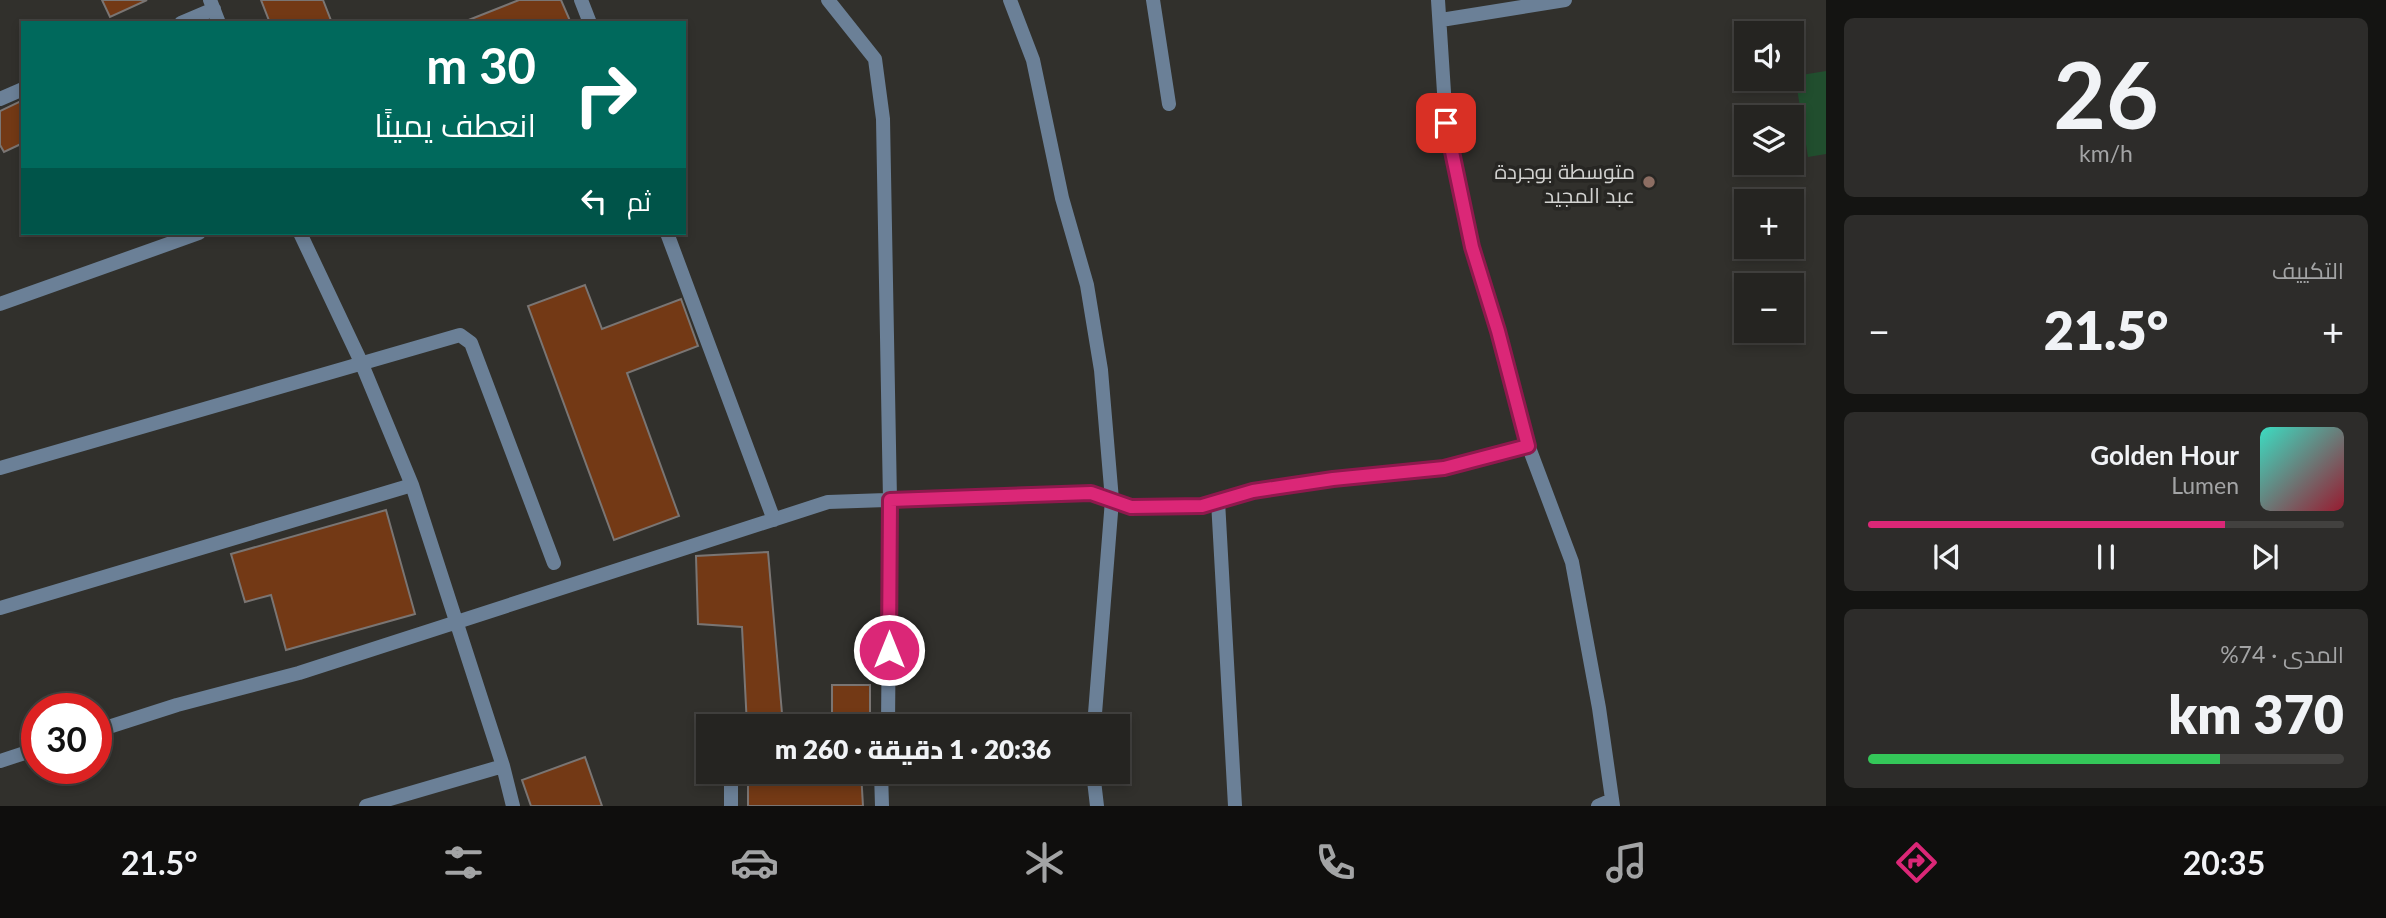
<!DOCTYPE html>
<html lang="ar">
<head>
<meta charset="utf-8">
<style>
	:root { --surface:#252421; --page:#2d2c2a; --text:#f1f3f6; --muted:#a3a4a5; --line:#42413f; --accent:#db2777 }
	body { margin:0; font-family:Lato,Cairo,sans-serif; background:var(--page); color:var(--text); direction:rtl; height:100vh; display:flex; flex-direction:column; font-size:26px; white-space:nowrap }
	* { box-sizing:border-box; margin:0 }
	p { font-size:23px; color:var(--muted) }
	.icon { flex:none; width:38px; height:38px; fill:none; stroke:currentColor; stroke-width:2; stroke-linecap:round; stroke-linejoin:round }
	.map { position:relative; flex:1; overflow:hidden; direction:ltr }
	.drawer { display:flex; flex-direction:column; gap:18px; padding:18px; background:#141412; width:560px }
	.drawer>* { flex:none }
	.banner { position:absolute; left:21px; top:21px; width:665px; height:214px; border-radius:0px; box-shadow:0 4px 10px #0003,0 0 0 2px var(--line); direction:rtl; background:#00695c; color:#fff; overflow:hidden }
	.controls { position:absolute; left:1734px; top:21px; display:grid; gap:14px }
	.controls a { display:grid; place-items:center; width:70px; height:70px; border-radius:0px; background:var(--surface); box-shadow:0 4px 10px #0003,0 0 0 2px var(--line); font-size:35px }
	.speed { position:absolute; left:21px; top:693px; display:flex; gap:14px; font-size:35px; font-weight:700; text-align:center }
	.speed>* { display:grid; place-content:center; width:91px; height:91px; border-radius:50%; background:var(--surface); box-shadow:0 4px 10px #0003,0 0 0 2px var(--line); line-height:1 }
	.speed .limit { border:10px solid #d22; background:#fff; color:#111 }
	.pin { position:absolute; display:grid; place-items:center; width:60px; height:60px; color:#fff; margin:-30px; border-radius:14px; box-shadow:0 4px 10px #0006 }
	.me { position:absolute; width:77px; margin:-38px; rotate:0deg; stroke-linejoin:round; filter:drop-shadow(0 0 5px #0008) }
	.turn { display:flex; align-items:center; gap:24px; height:147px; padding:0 35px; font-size:32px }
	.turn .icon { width:91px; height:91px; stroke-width:2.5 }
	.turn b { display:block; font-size:49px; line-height:60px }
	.then { display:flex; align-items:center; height:66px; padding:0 35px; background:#0003; gap:14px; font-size:26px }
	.big { font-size:52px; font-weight:800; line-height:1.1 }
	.drawer .card { flex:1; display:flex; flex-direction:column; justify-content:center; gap:10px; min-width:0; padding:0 24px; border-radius:10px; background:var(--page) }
	.drawer .dial { align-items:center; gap:0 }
	.dial b { font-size:91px; line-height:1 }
	.song { display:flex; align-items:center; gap:21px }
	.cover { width:84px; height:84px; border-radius:10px; background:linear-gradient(135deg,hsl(170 70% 55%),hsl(350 70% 35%)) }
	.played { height:7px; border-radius:4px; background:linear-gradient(90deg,var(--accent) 75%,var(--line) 75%) }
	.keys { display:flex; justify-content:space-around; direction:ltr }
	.heat { display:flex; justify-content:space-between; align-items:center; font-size:38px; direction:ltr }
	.charge { height:10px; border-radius:5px; background:linear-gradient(90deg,#34c759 74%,var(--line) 0) }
	.trip { position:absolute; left:696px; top:714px; width:434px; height:70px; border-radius:0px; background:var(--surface); box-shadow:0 4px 10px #0003,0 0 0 2px var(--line); font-weight:800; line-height:70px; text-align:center; direction:rtl }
	.tabs { display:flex; height:112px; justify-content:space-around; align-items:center; background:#0f0e0d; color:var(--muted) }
	.tabs .icon { width:49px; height:49px }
	.tabs .current { color:var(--accent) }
	.tabs b { font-size:32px; color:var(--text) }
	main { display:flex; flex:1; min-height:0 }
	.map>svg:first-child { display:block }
	.green { fill:#214e2e }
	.building { fill:#733915; stroke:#7a7573; stroke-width:2 }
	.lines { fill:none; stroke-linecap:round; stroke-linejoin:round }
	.minor { stroke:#6b8097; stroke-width:14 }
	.route-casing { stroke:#8e194d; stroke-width:18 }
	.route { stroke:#db2777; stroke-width:12 }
	.education-dot { fill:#8d6e63; stroke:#272623; stroke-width:2.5 }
	.labels { text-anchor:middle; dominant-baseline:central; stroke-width:7; stroke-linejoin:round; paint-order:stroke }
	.poi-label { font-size:21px; fill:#d2d2d0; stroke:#272623; text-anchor:end }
</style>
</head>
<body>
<main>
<section class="drawer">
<div class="card dial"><b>26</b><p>km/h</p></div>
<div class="card"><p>التكييف</p>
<div class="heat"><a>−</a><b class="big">21.5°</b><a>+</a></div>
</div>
<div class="card">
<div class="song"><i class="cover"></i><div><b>Golden Hour</b><p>Lumen</p></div></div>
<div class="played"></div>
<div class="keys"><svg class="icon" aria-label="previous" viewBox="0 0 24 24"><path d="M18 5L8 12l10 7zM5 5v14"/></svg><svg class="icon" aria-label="pause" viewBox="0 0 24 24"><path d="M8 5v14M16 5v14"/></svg><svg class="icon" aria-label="next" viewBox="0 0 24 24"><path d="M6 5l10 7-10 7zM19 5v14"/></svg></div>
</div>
<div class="card"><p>المدى · 74%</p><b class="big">370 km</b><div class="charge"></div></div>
</section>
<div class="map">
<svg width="1826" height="806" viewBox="0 0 1826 806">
	<rect width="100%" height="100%" fill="#31302c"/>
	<path class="green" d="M1826,71V154L1808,157L1795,76Z"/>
	<path class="building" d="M102,0H147L110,17Z
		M261,0H323L332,23H270Z
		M519,0H561L571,23H461Z
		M23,100V143L4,152L0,145V111Z
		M585,285L602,329L681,299L698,346L627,373L679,516L614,540L528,306Z
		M386,510L415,614L286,650L271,595L245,602L231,554Z
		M768,552L783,725L747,726L742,627L698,624L696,556Z
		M832,685H870V726H832Z
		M585,757L602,806H531L522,780Z
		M748,772H861L863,806H748Z"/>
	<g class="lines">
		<path class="minor" d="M210,0L219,23
			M581,0L590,23
			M828,0L875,59L883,119L890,500L888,726
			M1010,0L1033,60L1062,198L1087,285L1101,370L1112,500L1094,726
			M1153,0L1169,104
			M1438,0L1446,123L1472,247L1498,331L1525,437L1572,562L1599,708L1613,806
			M1441,20L1565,0
			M181,23L214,9
			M0,99L23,89
			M300,233L361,362L412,485L503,766L513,806
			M667,233L774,520
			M0,304L199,233
			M0,468L460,335L471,343L554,563
			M1218,501L1235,806
			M0,608L412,485
			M96,731L177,705L299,673L828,502L1091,493L1131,507L1202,506L1253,491L1333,479L1444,468L1528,446
			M0,761L37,749
			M881,772L882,806
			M1093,772L1097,806
			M366,806L503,766
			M731,806V772
			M1598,806L1612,800"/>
	</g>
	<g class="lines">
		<defs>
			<path id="route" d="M889,650L890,500L1091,493L1131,507L1202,506L1253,491L1333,479L1444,468L1528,446L1498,331L1472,247L1446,123"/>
		</defs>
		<use href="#route" class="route-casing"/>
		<use href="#route" class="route"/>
	</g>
	<circle class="education-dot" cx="1649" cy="182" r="7"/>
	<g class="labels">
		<g class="poi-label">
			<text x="1635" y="170">متوسطة بوجردة<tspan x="1635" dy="24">عبد المجيد</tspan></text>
		</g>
	</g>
</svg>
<div class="controls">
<a><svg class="icon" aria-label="sound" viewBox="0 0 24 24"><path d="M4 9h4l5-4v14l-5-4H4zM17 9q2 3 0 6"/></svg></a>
<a><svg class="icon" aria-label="layers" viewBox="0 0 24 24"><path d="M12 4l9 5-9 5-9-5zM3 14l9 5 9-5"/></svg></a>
<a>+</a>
<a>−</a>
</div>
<div class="speed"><div class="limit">30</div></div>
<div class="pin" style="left:1446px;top:123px;background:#d93025"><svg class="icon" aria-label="arrive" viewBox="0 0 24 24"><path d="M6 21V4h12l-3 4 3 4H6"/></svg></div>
<svg class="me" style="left:889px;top:650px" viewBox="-20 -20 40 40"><circle r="17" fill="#db2777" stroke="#fff" stroke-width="3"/><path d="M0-11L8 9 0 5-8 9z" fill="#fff"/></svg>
<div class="trip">20:36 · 1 دقيقة · 260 m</div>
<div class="banner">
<div class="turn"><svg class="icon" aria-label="right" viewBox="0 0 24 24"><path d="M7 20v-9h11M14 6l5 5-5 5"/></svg><div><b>30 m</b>انعطف يمينًا</div></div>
<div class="then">ثم<svg class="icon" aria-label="left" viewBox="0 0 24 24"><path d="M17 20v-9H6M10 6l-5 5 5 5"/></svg></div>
</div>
</div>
</main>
<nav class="tabs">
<b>20:35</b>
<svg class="icon current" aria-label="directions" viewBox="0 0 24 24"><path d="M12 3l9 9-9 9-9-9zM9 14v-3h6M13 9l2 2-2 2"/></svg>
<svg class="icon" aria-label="music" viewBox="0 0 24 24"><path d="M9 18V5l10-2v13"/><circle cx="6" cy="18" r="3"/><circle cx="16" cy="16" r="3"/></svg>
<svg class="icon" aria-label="phone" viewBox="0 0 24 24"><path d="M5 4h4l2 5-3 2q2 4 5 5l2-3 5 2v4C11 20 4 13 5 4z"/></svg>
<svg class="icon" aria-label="climate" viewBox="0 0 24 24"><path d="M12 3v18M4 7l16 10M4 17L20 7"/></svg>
<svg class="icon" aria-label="car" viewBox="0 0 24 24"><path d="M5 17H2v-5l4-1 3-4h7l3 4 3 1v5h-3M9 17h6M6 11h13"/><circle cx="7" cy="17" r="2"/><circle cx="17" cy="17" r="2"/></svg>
<svg class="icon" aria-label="filters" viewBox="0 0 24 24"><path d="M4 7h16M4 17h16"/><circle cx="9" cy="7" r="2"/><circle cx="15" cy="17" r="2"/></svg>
<b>21.5°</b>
</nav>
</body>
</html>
